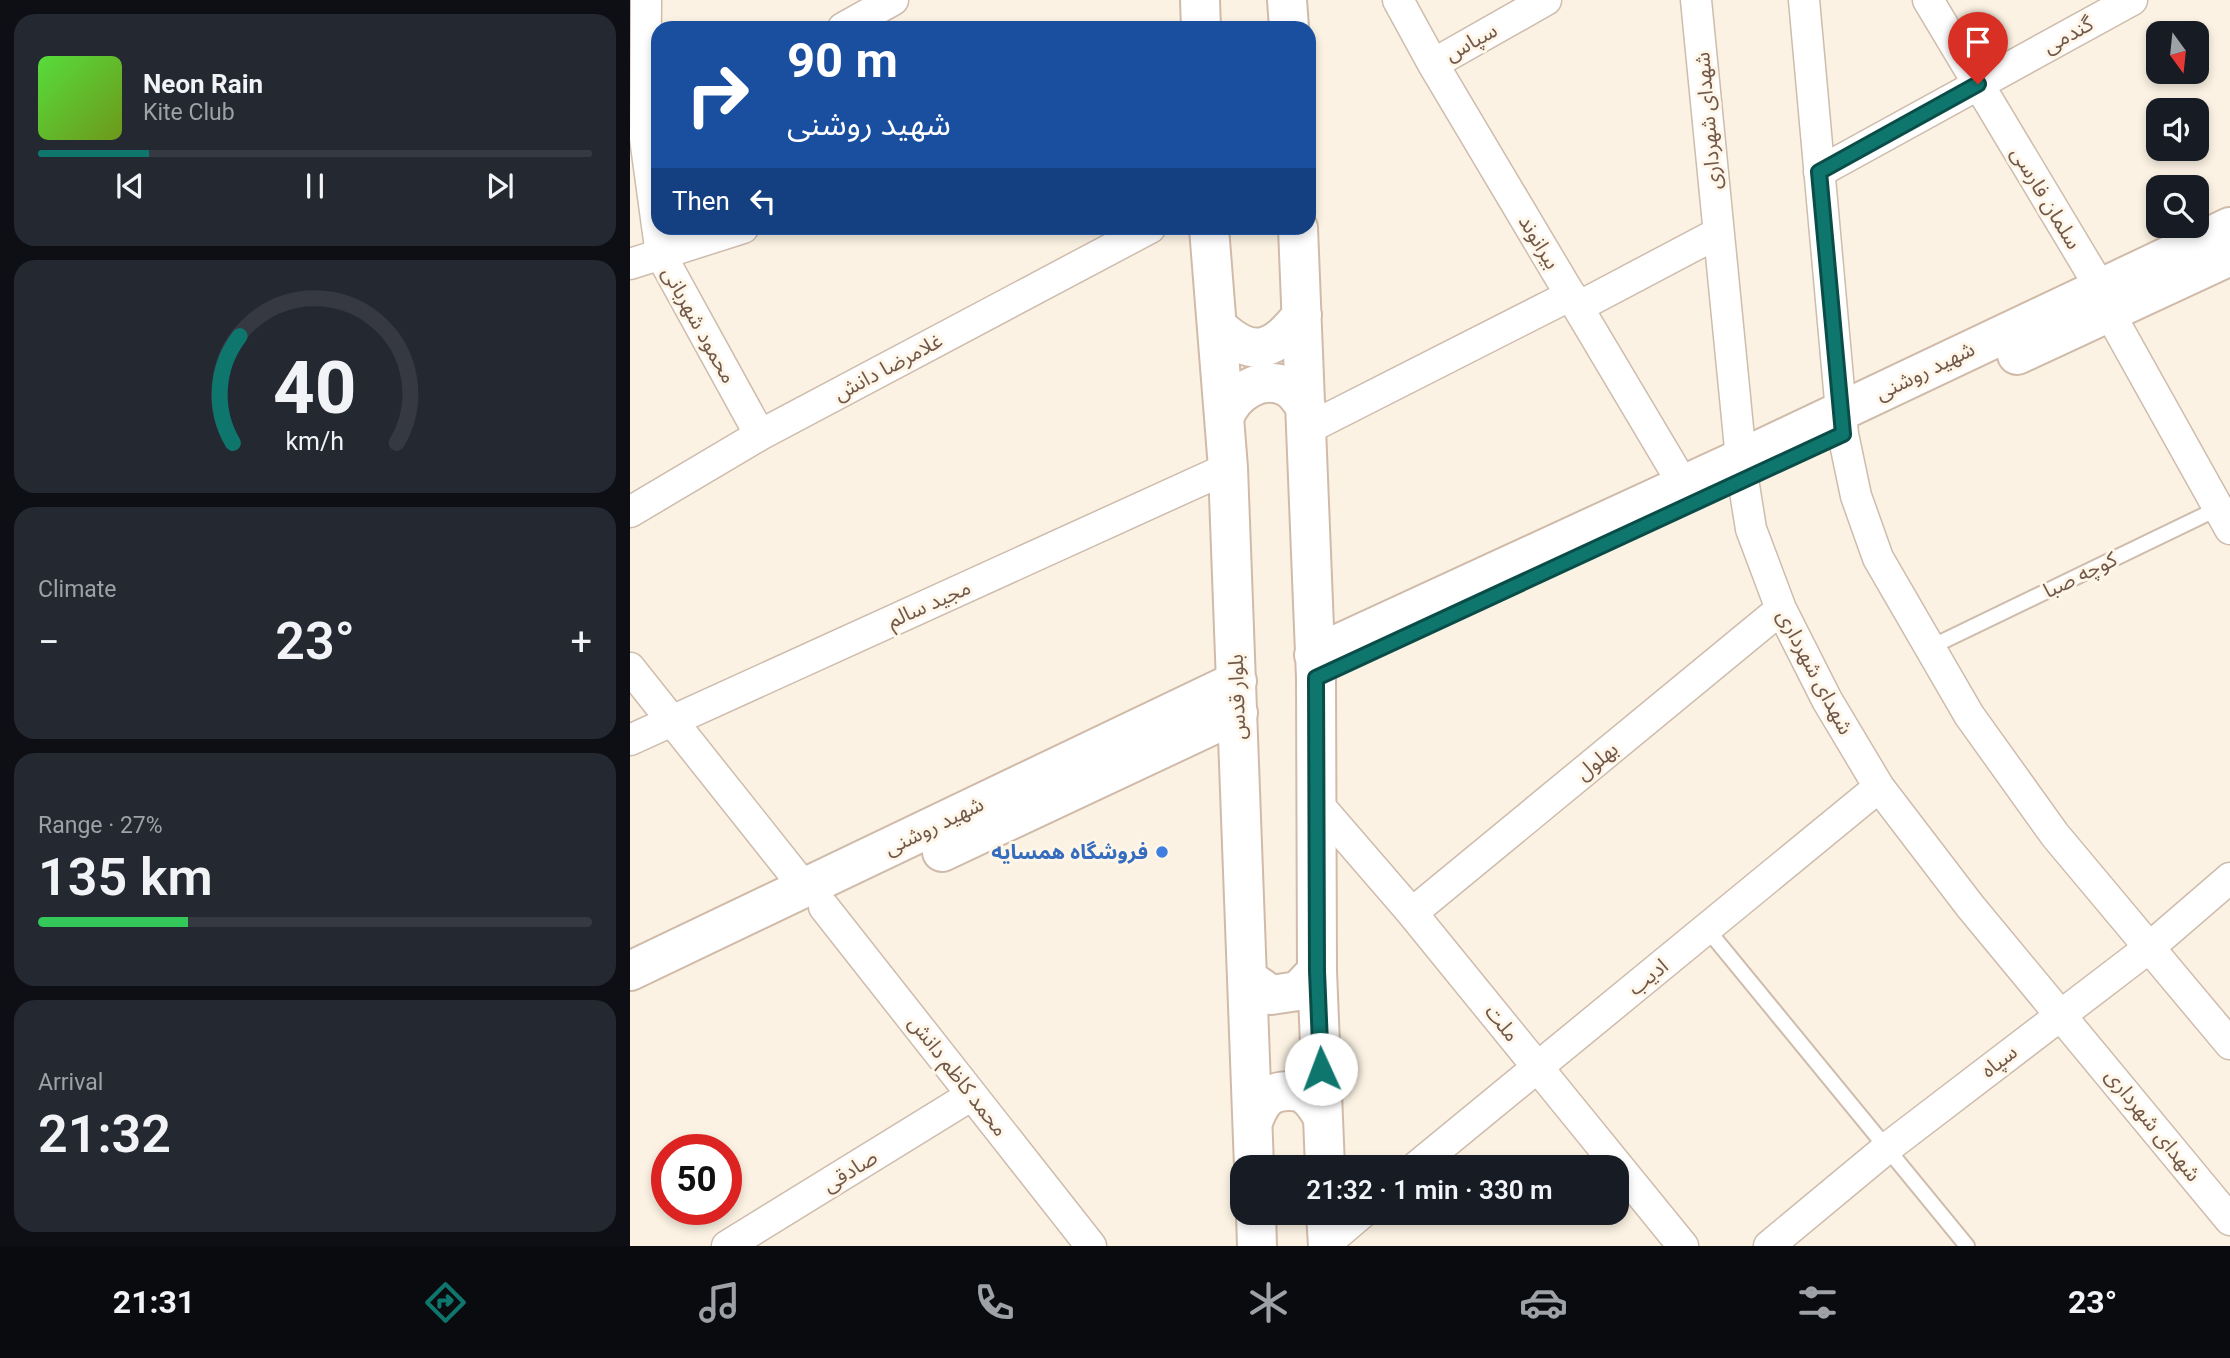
<!DOCTYPE html>
<html lang="en">
<head>
<meta charset="utf-8">
<style>
	:root { --surface:#171b24; --page:#242831; --text:#f1f3f6; --muted:#9ea1a6; --line:#363941; --accent:#0f766e }
	body { margin:0; font-family:Roboto,"Noto Sans Arabic",sans-serif; background:var(--page); color:var(--text); height:100vh; display:flex; flex-direction:column; font-size:26px; white-space:nowrap }
	* { box-sizing:border-box; margin:0 }
	p { font-size:23px; color:var(--muted) }
	.icon { flex:none; width:38px; height:38px; fill:none; stroke:currentColor; stroke-width:2; stroke-linecap:round; stroke-linejoin:round }
	.map { position:relative; flex:1; overflow:hidden }
	.side { display:flex; flex-direction:column; gap:14px; padding:14px; background:#0d0f14; width:630px }
	.side>* { flex:none }
	.banner { position:absolute; left:21px; top:21px; width:665px; height:214px; border-radius:21px; box-shadow:0 4px 10px #0003; background:#1a4fa0; color:#fff; overflow:hidden }
	.needle { width:46px; rotate:165deg }
	.buttons { position:absolute; left:1516px; top:21px; display:grid; gap:14px }
	.buttons a { display:grid; place-items:center; width:63px; height:63px; border-radius:14px; background:var(--surface); box-shadow:0 4px 10px #0003; font-size:35px }
	.speed { position:absolute; left:21px; top:1134px; display:flex; gap:14px; font-size:35px; font-weight:700; text-align:center }
	.speed>* { display:grid; place-content:center; width:91px; height:91px; border-radius:50%; background:var(--surface); box-shadow:0 4px 10px #0003; line-height:1 }
	.speed .limit { border:10px solid #d22; background:#fff; color:#111 }
	.pin { position:absolute; display:grid; place-items:center; width:60px; height:60px; color:#fff; margin:-72px -30px; border-radius:50% 50% 50% 0; rotate:-45deg; box-shadow:0 0 7px #0007 }
	.pin .icon { rotate:45deg }
	.me { position:absolute; width:77px; margin:-38px; rotate:358deg; stroke-linejoin:round; filter:drop-shadow(0 0 5px #0008) }
	.turn { display:flex; align-items:center; gap:24px; height:147px; padding:0 21px; font-size:32px }
	.turn .icon { width:91px; height:91px; stroke-width:2.5 }
	.turn b { display:block; font-size:49px; line-height:60px }
	.then { display:flex; align-items:center; height:66px; padding:0 21px; background:#0003; gap:14px; font-size:26px }
	.big { font-size:52px; font-weight:600; line-height:1.1 }
	.side .card { flex:1; display:flex; flex-direction:column; justify-content:center; gap:10px; min-width:0; padding:0 24px; border-radius:21px; background:var(--page) }
	.side .dial { align-items:center; gap:0 }
	.dial svg { height:182px; overflow:visible; fill:none; stroke:var(--line); stroke-width:7; stroke-linecap:round; text-anchor:middle }
	.dial text { fill:var(--text); stroke:none }
	.song { display:flex; align-items:center; gap:21px }
	.cover { width:84px; height:84px; border-radius:10px; background:linear-gradient(135deg,hsl(110 70% 55%),hsl(80 70% 35%)) }
	.played { height:7px; border-radius:4px; background:linear-gradient(90deg,var(--accent) 20%,var(--line) 20%) }
	.keys { display:flex; justify-content:space-around; direction:ltr }
	.heat { display:flex; justify-content:space-between; align-items:center; font-size:38px; direction:ltr }
	.charge { height:10px; border-radius:5px; background:linear-gradient(90deg,#34c759 27%,var(--line) 0) }
	.trip { position:absolute; left:600px; top:1155px; width:399px; height:70px; border-radius:21px; background:var(--surface); box-shadow:0 4px 10px #0003; font-weight:600; line-height:70px; text-align:center }
	.dock { display:flex; height:112px; justify-content:space-around; align-items:center; background:#090b0e; color:var(--muted) }
	.dock .icon { width:49px; height:49px }
	.dock .current { color:var(--accent) }
	.dock b { font-size:32px; color:var(--text) }
	main { display:flex; flex:1; min-height:0 }
	.map>svg:first-child { display:block }
	.lines { fill:none; stroke-linecap:round; stroke-linejoin:round }
	.service-casing { stroke:#cebcad; stroke-width:18 }
	.minor-casing { stroke:#cebcad; stroke-width:33 }
	.secondary-casing { stroke:#d0bbaa; stroke-width:42 }
	.service { stroke:#fff; stroke-width:14 }
	.minor { stroke:#fff; stroke-width:30 }
	.secondary { stroke:#fff; stroke-width:38 }
	.route-casing { stroke:#0a4d48; stroke-width:18 }
	.route { stroke:#0f766e; stroke-width:12 }
	.shop-dot { fill:#3f7fe0; stroke:#fef6e8; stroke-width:2.5 }
	.labels { text-anchor:middle; dominant-baseline:central; stroke-width:6; stroke-linejoin:round; paint-order:stroke }
	.street-label { font-size:21px; fill:#71584a; stroke:#fef6e8 }
	.shop-label { font-size:21px; font-weight:bold; fill:#366cbe; stroke:#fef6e8; text-anchor:end }
</style>
</head>
<body>
<main>
<section class="side">
<div class="card">
<div class="song"><i class="cover"></i><div><b>Neon Rain</b><p>Kite Club</p></div></div>
<div class="played"></div>
<div class="keys"><svg class="icon" aria-label="previous" viewBox="0 0 24 24"><path d="M18 5L8 12l10 7zM5 5v14"/></svg><svg class="icon" aria-label="pause" viewBox="0 0 24 24"><path d="M8 5v14M16 5v14"/></svg><svg class="icon" aria-label="next" viewBox="0 0 24 24"><path d="M6 5l10 7-10 7zM19 5v14"/></svg></div>
</div>
<div class="card dial"><svg viewBox="0 0 100 80">
<path d="M14 69A42 42 0 1 1 86 69"/>
<path d="M14 69A42 42 0 0 1 17 22" stroke="#0f766e"/>
<text x="50" y="56" font-size="32" font-weight="700">40</text>
<text x="50" y="72" font-size="11">km/h</text>
</svg></div>
<div class="card"><p>Climate</p>
<div class="heat"><a>−</a><b class="big">23°</b><a>+</a></div>
</div>
<div class="card"><p>Range · 27%</p><b class="big">135 km</b><div class="charge"></div></div>
<div class="card"><p>Arrival</p><b class="big">21:32</b></div>
</section>
<div class="map">
<svg width="1600" height="1246" viewBox="0 0 1600 1246">
	<rect width="100%" height="100%" fill="#fbf2e3"/>
	<g class="lines">
		<defs>
			<path id="service" d="M1299,648L1591,507
				M1077,929L1337,1246"/>
			<path id="minor" d="M16,0L15,138L31,255L130,435
				M768,0L803,64L1053,484
				M1066,0L1113,479L1121,529L1151,609L1197,700L1249,787L1340,906L1600,1220
				M1174,0L1213,434L1226,496L1248,558L1339,715L1425,835L1600,1044
				M1298,0L1470,287
				M213,28L263,0
				M803,64L916,0
				M1189,172L1502,0
				M0,264L113,228
				M948,307L1088,233
				M1480,314L1600,529
				M677,429L941,295
				M0,512L130,435L520,228
				M0,668L175,888
				M0,740L598,468
				M687,803L782,913L1053,1246
				M194,907L461,1246
				M782,913L1151,609
				M786,1167L1249,787
				M698,1242L732,1213
				M97,1246L342,1095
				M1139,1246L1257,1148L1520,947L1600,878"/>
			<path id="secondary" d="M570,0L571,28
				M657,0L659,28
				M579,228L598,468L624,1167
				M668,228L686,678L687,971L695,1167
				M587,326C622,360 644,352 672,315
				M1387,355L1600,256
				M594,418C603,393 631,374 657,387C665,391 670,400 676,407
				M684,655L1112,458L1600,227
				M312,852L608,713
				M0,971L607,681
				M617,978L641,995L668,991L687,971
				M623,1122C630,1103 637,1091 659,1091C664,1091 670,1091 675,1095C683,1100 688,1109 693,1118
				M626,1213L627,1246
				M696,1213L698,1246"/>
		</defs>
		<use href="#service" class="service-casing"/>
		<use href="#minor" class="minor-casing"/>
		<use href="#secondary" class="secondary-casing"/>
		<use href="#service" class="service"/>
		<use href="#minor" class="minor"/>
		<use href="#secondary" class="secondary"/>
	</g>
	<g class="lines">
		<defs>
			<path id="route" d="M691,1069L687,971L686,678L1213,434L1189,172L1348,84"/>
		</defs>
		<use href="#route" class="route-casing"/>
		<use href="#route" class="route"/>
	</g>
	<circle class="shop-dot" cx="532" cy="852" r="7"/>
	<g class="labels">
		<g class="street-label">
			<text transform="translate(1438 35) rotate(-29)">گندمی</text>
			<text transform="translate(841 42) rotate(-29)">سپاس</text>
			<text transform="translate(1078 121) rotate(-95)">شهدای شهرداری</text>
			<text transform="translate(1416 198) rotate(59)">سلمان فارسی</text>
			<text transform="translate(909 242) rotate(59)">بیرانوند</text>
			<text transform="translate(69 325) rotate(61)">محمود شهربانی</text>
			<text transform="translate(258 367) rotate(-28)">غلامرضا دانش</text>
			<text transform="translate(1295 371) rotate(-26)">شهید روشنی</text>
			<text transform="translate(1450 575) rotate(-26)">کوچه صبا</text>
			<text transform="translate(299 604) rotate(-24)">مجید سالم</text>
			<text transform="translate(1185 672) rotate(62)">شهدای شهرداری</text>
			<text transform="translate(607 697) rotate(-92)">بلوار قدس</text>
			<text transform="translate(967 761) rotate(-39)">بهلول</text>
			<text transform="translate(304 826) rotate(-26)">شهید روشنی</text>
			<text transform="translate(1018 977) rotate(-39)">ادیب</text>
			<text transform="translate(872 1023) rotate(51)">ملت</text>
			<text transform="translate(1369 1061) rotate(-38)">سپاه</text>
			<text transform="translate(328 1076) rotate(52)">محمد کاظم دانش</text>
			<text transform="translate(1523 1125) rotate(51)">شهدای شهرداری</text>
			<text transform="translate(220 1171) rotate(-32)">صادقی</text>
		</g>
		<g class="shop-label">
			<text x="518" y="852">فروشگاه همسایه</text>
		</g>
	</g>
</svg>
<div class="buttons">
<a><svg class="needle" viewBox="-14 -14 28 28"><path d="M0-13l5 13h-10z" fill="#e53935"/><path d="M0 13l5-13h-10z" fill="#9ea1a6"/></svg></a>
<a><svg class="icon" aria-label="sound" viewBox="0 0 24 24"><path d="M4 9h4l5-4v14l-5-4H4zM17 9q2 3 0 6"/></svg></a>
<a><svg class="icon" aria-label="search" viewBox="0 0 24 24"><circle cx="10" cy="10" r="6"/><path d="M15 15l6 6"/></svg></a>
</div>
<div class="speed"><div class="limit">50</div></div>
<div class="pin" style="left:1348px;top:84px;background:#d93025"><svg class="icon" aria-label="arrive" viewBox="0 0 24 24"><path d="M6 21V4h12l-3 4 3 4H6"/></svg></div>
<svg class="me" style="left:691px;top:1069px" viewBox="-20 -20 40 40"><circle r="19" fill="#fff"/><path d="M0-13L10 11 0 6-10 11z" fill="#0f766e"/></svg>
<div class="trip">21:32 · 1 min · 330 m</div>
<div class="banner">
<div class="turn"><svg class="icon" aria-label="right" viewBox="0 0 24 24"><path d="M7 20v-9h11M14 6l5 5-5 5"/></svg><div><b>90 m</b>شهید روشنی</div></div>
<div class="then">Then<svg class="icon" aria-label="left" viewBox="0 0 24 24"><path d="M17 20v-9H6M10 6l-5 5 5 5"/></svg></div>
</div>
</div>
</main>
<nav class="dock">
<b>21:31</b>
<svg class="icon current" aria-label="directions" viewBox="0 0 24 24"><path d="M12 3l9 9-9 9-9-9zM9 14v-3h6M13 9l2 2-2 2"/></svg>
<svg class="icon" aria-label="music" viewBox="0 0 24 24"><path d="M9 18V5l10-2v13"/><circle cx="6" cy="18" r="3"/><circle cx="16" cy="16" r="3"/></svg>
<svg class="icon" aria-label="phone" viewBox="0 0 24 24"><path d="M5 4h4l2 5-3 2q2 4 5 5l2-3 5 2v4C11 20 4 13 5 4z"/></svg>
<svg class="icon" aria-label="climate" viewBox="0 0 24 24"><path d="M12 3v18M4 7l16 10M4 17L20 7"/></svg>
<svg class="icon" aria-label="car" viewBox="0 0 24 24"><path d="M5 17H2v-5l4-1 3-4h7l3 4 3 1v5h-3M9 17h6M6 11h13"/><circle cx="7" cy="17" r="2"/><circle cx="17" cy="17" r="2"/></svg>
<svg class="icon" aria-label="filters" viewBox="0 0 24 24"><path d="M4 7h16M4 17h16"/><circle cx="9" cy="7" r="2"/><circle cx="15" cy="17" r="2"/></svg>
<b>23°</b>
</nav>
</body>
</html>
